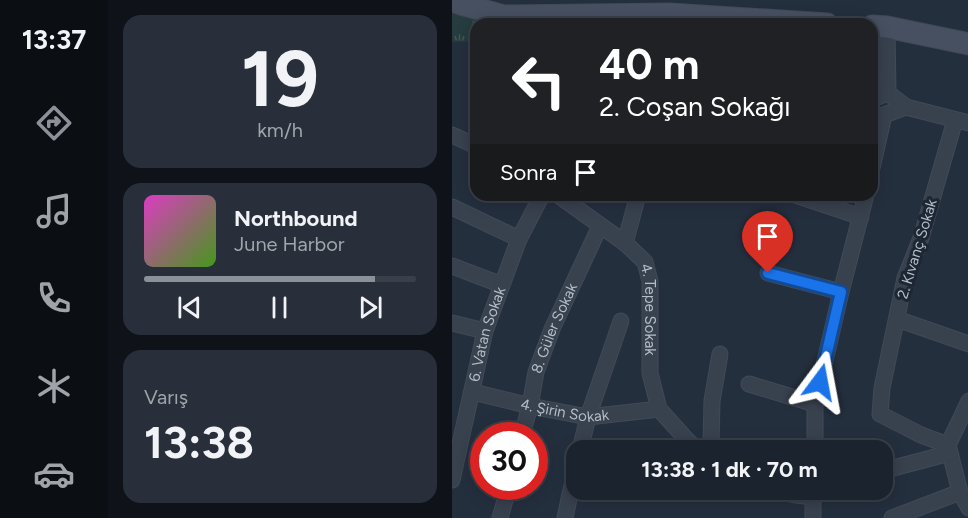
<!DOCTYPE html>
<html lang="tr">
<head>
<meta charset="utf-8">
<style>
	:root { --surface:#1b232e; --page:#282f3a; --text:#f1f3f6; --muted:#a0a4aa; --line:#39404a; --accent:#8c9099 }
	body { margin:0; font-family:Figtree,sans-serif; background:var(--page); color:var(--text); height:100vh; display:flex; flex-direction:column; font-size:22px; white-space:nowrap }
	* { box-sizing:border-box; margin:0 }
	p { font-size:20px; color:var(--muted) }
	.icon { flex:none; width:33px; height:33px; fill:none; stroke:currentColor; stroke-width:2; stroke-linecap:round; stroke-linejoin:round }
	.map { position:relative; flex:1; overflow:hidden }
	.side { display:flex; flex-direction:column; gap:15px; padding:15px; background:#0f1319; width:344px }
	.side>* { flex:none }
	.guide { position:absolute; left:18px; top:18px; width:408px; height:183px; border-radius:18px; box-shadow:0 3px 15px #0003,0 0 0 2px var(--line); background:#202124; color:#fff; overflow:hidden }
	.speed { position:absolute; left:18px; top:422px; display:flex; gap:12px; font-size:30px; font-weight:700; text-align:center }
	.speed>* { display:grid; place-content:center; width:78px; height:78px; border-radius:50%; background:var(--surface); box-shadow:0 3px 15px #0003,0 0 0 2px var(--line); line-height:1 }
	.speed .limit { border:9px solid #d22; background:#fff; color:#111 }
	.pin { position:absolute; display:grid; place-items:center; width:51px; height:51px; color:#fff; margin:-62px -26px; border-radius:50% 50% 50% 0; rotate:-45deg; box-shadow:0 0 6px #0007 }
	.pin .icon { rotate:45deg }
	.me { position:absolute; width:66px; margin:-33px; rotate:13deg; stroke-linejoin:round; filter:drop-shadow(0 0 4px #0008) }
	.turn { display:flex; align-items:center; gap:21px; height:126px; padding:0 30px; font-size:27px }
	.turn .icon { width:78px; height:78px; stroke-width:2.5 }
	.turn b { display:block; font-size:42px; line-height:51px }
	.then { display:flex; align-items:center; height:57px; padding:0 30px; background:#0003; gap:12px; font-size:22px }
	.big { font-size:45px; font-weight:700; line-height:1.1 }
	.side .tile { flex:1; display:flex; flex-direction:column; justify-content:center; gap:9px; min-width:0; padding:0 21px; border-radius:18px; background:var(--page) }
	.side .dial { align-items:center; gap:0 }
	.dial b { font-size:78px; line-height:1 }
	.song { display:flex; align-items:center; gap:18px }
	.cover { width:72px; height:72px; border-radius:9px; background:linear-gradient(135deg,hsl(310 70% 55%),hsl(100 70% 35%)) }
	.played { height:6px; border-radius:3px; background:linear-gradient(90deg,var(--accent) 85%,var(--line) 85%) }
	.keys { display:flex; justify-content:space-around; direction:ltr }
	.trip { position:absolute; left:114px; top:440px; width:327px; height:60px; border-radius:18px; background:var(--surface); box-shadow:0 3px 15px #0003,0 0 0 2px var(--line); font-weight:700; line-height:60px; text-align:center }
	main { display:flex; flex:1; min-height:0 }
	.dock { display:flex; flex-direction:column; width:108px; justify-content:space-around; align-items:center; background:#0b0e12; color:var(--muted) }
	.dock .icon { width:42px; height:42px }
	.dock .on { color:var(--accent) }
	.dock b { font-size:27px; color:var(--text) }
	.map>svg:first-child { display:block }
	.grass { fill:url(#grass-tufts) }
	.lines { fill:none; stroke-linecap:round; stroke-linejoin:round }
	.minor-casing { stroke:#414a57; stroke-width:17 }
	.secondary-casing { stroke:#414a57; stroke-width:23 }
	.minor { stroke:#38414e; stroke-width:15 }
	.secondary { stroke:#465061; stroke-width:21 }
	.route-casing { stroke:#114b97; stroke-width:15 }
	.route { stroke:#1a73e8; stroke-width:10 }
	.labels { text-anchor:middle; dominant-baseline:central; stroke-width:6; stroke-linejoin:round; paint-order:stroke }
	.street-label { font-size:15px; fill:#b4bcc9; stroke:#1d2633 }
</style>
</head>
<body>
<main>
<nav class="dock">
<b>13:37</b>
<svg class="icon on" aria-label="directions" viewBox="0 0 24 24"><path d="M12 3l9 9-9 9-9-9zM9 14v-3h6M13 9l2 2-2 2"/></svg>
<svg class="icon" aria-label="music" viewBox="0 0 24 24"><path d="M9 18V5l10-2v13"/><circle cx="6" cy="18" r="3"/><circle cx="16" cy="16" r="3"/></svg>
<svg class="icon" aria-label="phone" viewBox="0 0 24 24"><path d="M5 4h4l2 5-3 2q2 4 5 5l2-3 5 2v4C11 20 4 13 5 4z"/></svg>
<svg class="icon" aria-label="climate" viewBox="0 0 24 24"><path d="M12 3v18M4 7l16 10M4 17L20 7"/></svg>
<svg class="icon" aria-label="car" viewBox="0 0 24 24"><path d="M5 17H2v-5l4-1 3-4h7l3 4 3 1v5h-3M9 17h6M6 11h13"/><circle cx="7" cy="17" r="2"/><circle cx="17" cy="17" r="2"/></svg>
</nav>
<section class="side">
<div class="tile dial"><b>19</b><p>km/h</p></div>
<div class="tile">
<div class="song"><i class="cover"></i><div><b>Northbound</b><p>June Harbor</p></div></div>
<div class="played"></div>
<div class="keys"><svg class="icon" aria-label="previous" viewBox="0 0 24 24"><path d="M18 5L8 12l10 7zM5 5v14"/></svg><svg class="icon" aria-label="pause" viewBox="0 0 24 24"><path d="M8 5v14M16 5v14"/></svg><svg class="icon" aria-label="next" viewBox="0 0 24 24"><path d="M6 5l10 7-10 7zM19 5v14"/></svg></div>
</div>
<div class="tile"><p>Varış</p><b class="big">13:38</b></div>
</section>
<div class="map">
<svg width="517" height="518" viewBox="0 0 517 518">
	<defs>
		<pattern id="grass-tufts" width="24" height="20" patternUnits="userSpaceOnUse" patternTransform="scale(1.5)"><rect width="24" height="20" fill="#263c3f"/><path d="M3 7l-1-3M5 7V3M7 7l1-3M15 17l-1-3M17 17v-4M19 17l1-3" fill="none" stroke="#435659"/></pattern>
	</defs>
	<rect width="100%" height="100%" fill="#242f3e"/>
	<path class="grass" d="M0,11L210,24H24V41L0,42Z"/>
	<g class="lines">
		<defs>
			<g id="minor">
				<path d="M426,90L436,93L435,27"/>
				<path d="M420,99L436,93L454,107L517,123"/>
				<path d="M503,120L469,238L453,278L430,388L428,414L469,435L496,445L508,492L517,508"/>
				<path d="M0,135L24,146"/>
				<path d="M420,168L432,115L454,107"/>
				<path id="s1" d="M106,195L173,243L193,262L198,281V373L207,409L235,440L246,450"/>
				<path d="M343,195L409,217"/>
				<path d="M0,207L67,239"/>
				<path d="M173,243L186,195"/>
				<path d="M0,266L50,285"/>
				<path d="M316,273L389,292"/>
				<path d="M445,319L517,344"/>
				<path d="M0,323L33,331"/>
				<path d="M297,384L363,404"/>
				<path id="s2" d="M21,392L78,406L136,417L207,409"/>
				<path id="s3" d="M70,435L78,406L84,372L100,329L148,226"/>
				<path d="M496,445L517,401"/>
				<path d="M128,450L136,417L169,321"/>
				<path d="M262,450L259,444L260,401L268,354"/>
				<path d="M363,450V404L389,292L414,195"/>
				<path d="M430,471L498,453"/>
				<path id="s4" d="M0,480L33,331L67,239L90,195"/>
				<path d="M311,489L338,494"/>
				<path d="M328,489L344,495L361,497"/>
				<path d="M48,518L57,486"/>
				<path d="M113,518L124,466"/>
				<path d="M361,518V489"/>
				<path d="M440,518L508,492"/>
			</g>
			<path id="secondary" d="M0,1L12,5L52,16L217,14L375,24
				M420,26L435,27L517,44"/>
		</defs>
		<use href="#minor" class="minor-casing"/>
		<use href="#secondary" class="secondary-casing"/>
		<use href="#minor" class="minor"/>
		<use href="#secondary" class="secondary"/>
	</g>
	<g class="lines">
		<defs>
			<path id="route" d="M316,273L389,292L368,382"/>
		</defs>
		<use href="#route" class="route-casing"/>
		<use href="#route" class="route"/>
	</g>
	<g class="labels">
		<g class="street-label">
			<text transform="translate(465 249) rotate(-73)">2. Kıvanç Sokak</text>
			<text stroke="none"><textPath href="#s1" startOffset="158">4. Tepe Sokak</textPath></text>
			<text stroke="none"><textPath href="#s3" startOffset="112">8. Güler Sokak</textPath></text>
			<text stroke="none"><textPath href="#s4" startOffset="150">6. Vatan Sokak</textPath></text>
			<text stroke="none"><textPath href="#s2" startOffset="94">4. Şirin Sokak</textPath></text>
		</g>
	</g>
</svg>
<div class="speed"><div class="limit">30</div></div>
<div class="pin" style="left:316px;top:273px;background:#d93025"><svg class="icon" aria-label="arrive" viewBox="0 0 24 24"><path d="M6 21V4h12l-3 4 3 4H6"/></svg></div>
<svg class="me" style="left:368px;top:382px" viewBox="-20 -20 40 40"><path d="M0-17L14 15 0 8-14 15z" fill="#1a73e8" stroke="#fff" stroke-width="4"/></svg>
<div class="trip">13:38 · 1 dk · 70 m</div>
<div class="guide">
<div class="turn"><svg class="icon" aria-label="left" viewBox="0 0 24 24"><path d="M17 20v-9H6M10 6l-5 5 5 5"/></svg><div><b>40 m</b>2. Coşan Sokağı</div></div>
<div class="then">Sonra<svg class="icon" aria-label="arrive" viewBox="0 0 24 24"><path d="M6 21V4h12l-3 4 3 4H6"/></svg></div>
</div>
</div>
</main>
</body>
</html>
